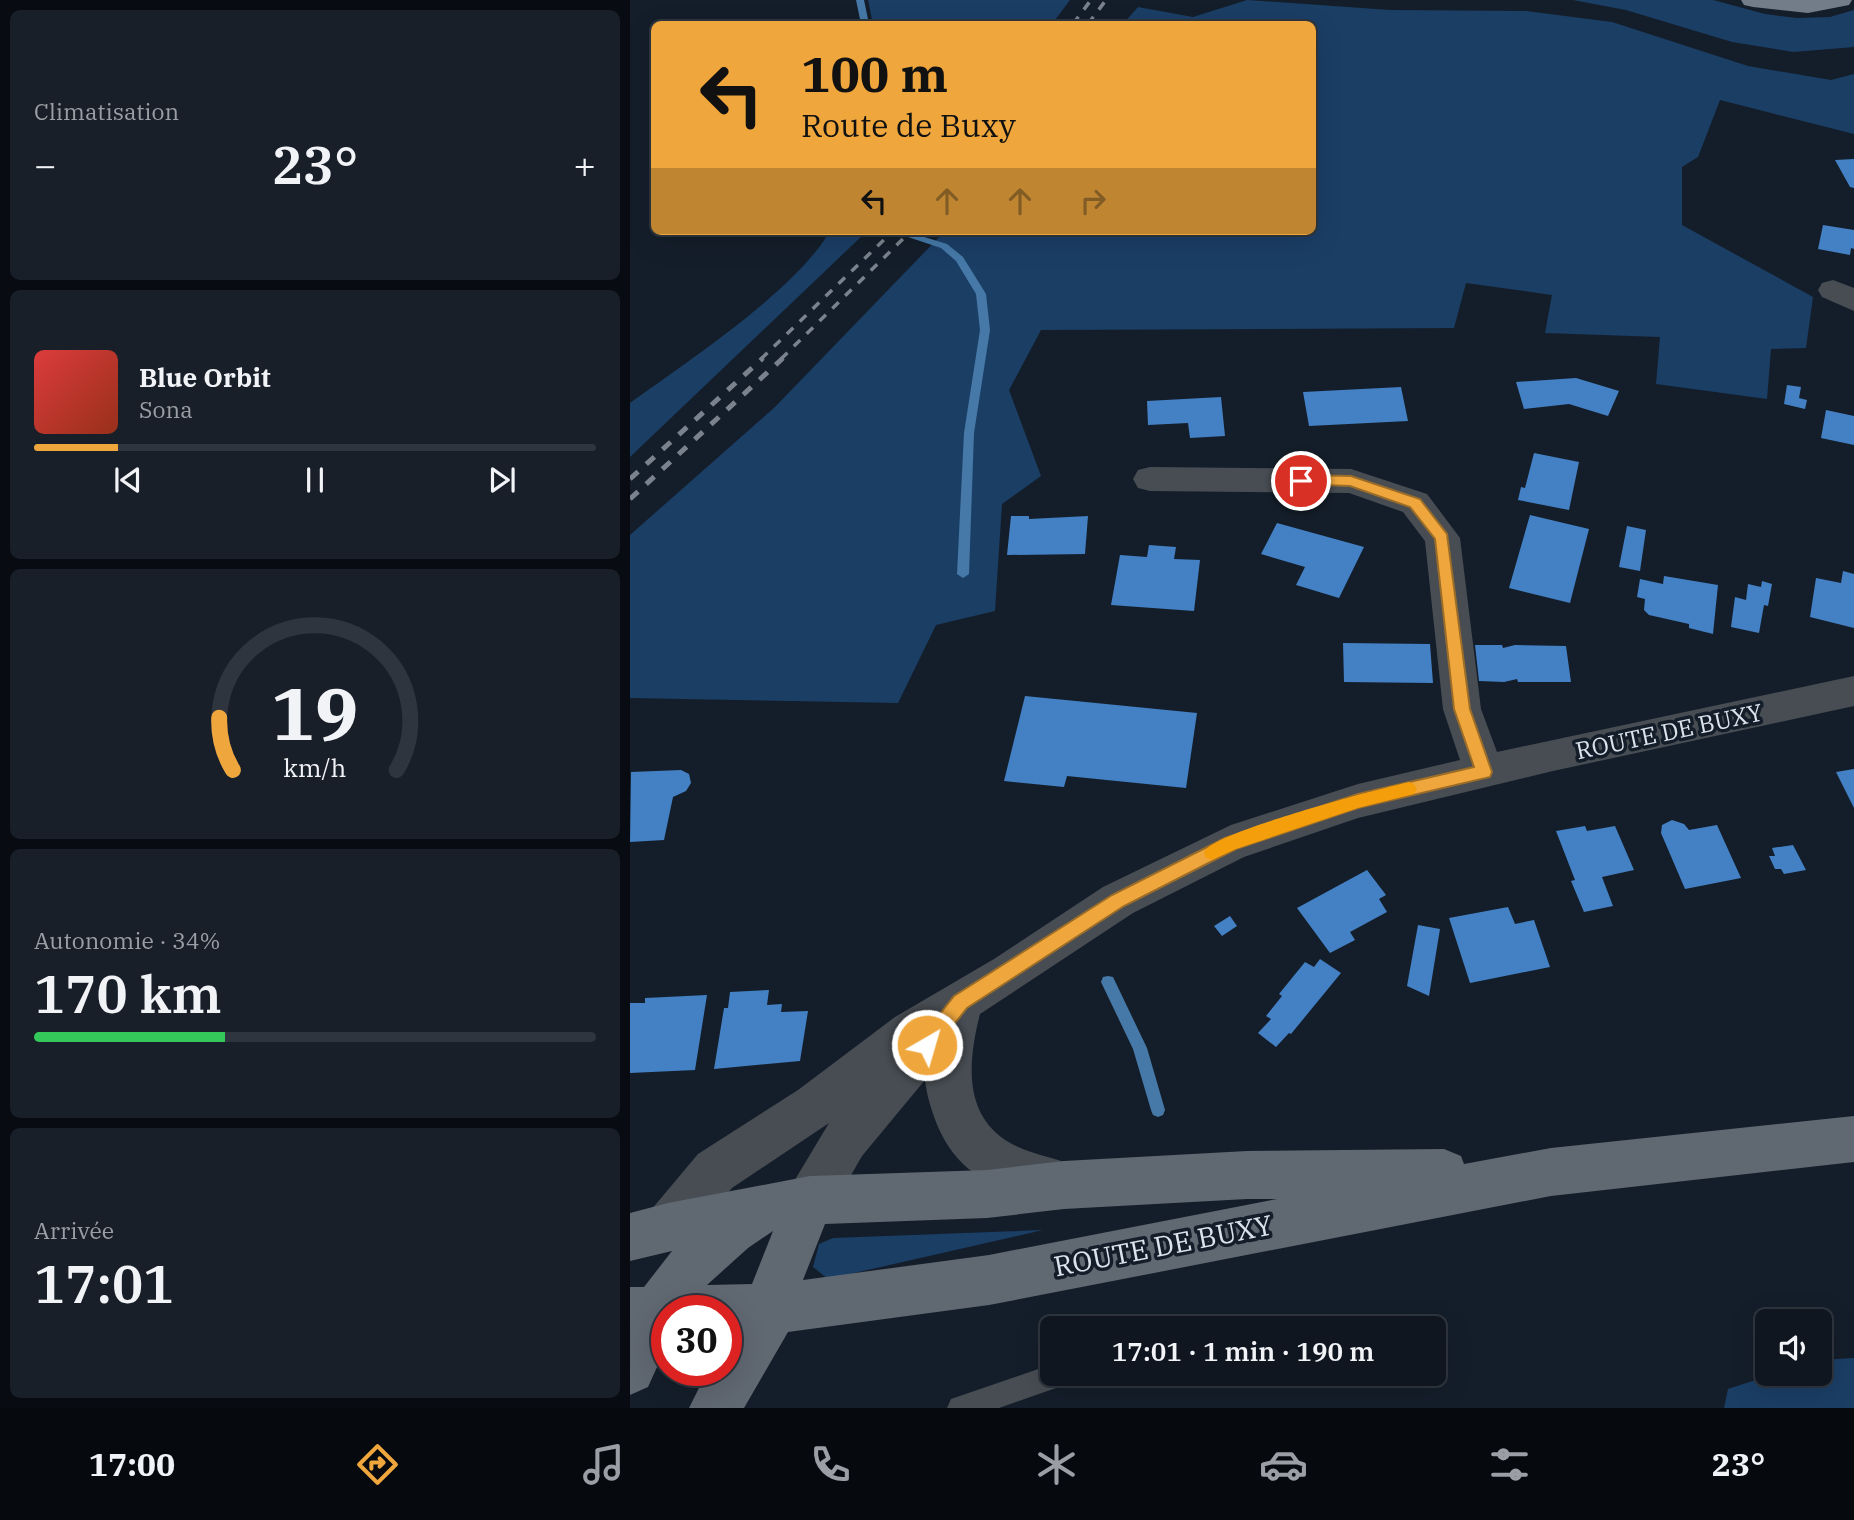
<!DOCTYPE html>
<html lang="fr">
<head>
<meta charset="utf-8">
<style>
	:root { --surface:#0f1620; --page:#181f29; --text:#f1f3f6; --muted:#9b9fa5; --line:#2f353e; --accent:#efa73d }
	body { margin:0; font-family:"IBM Plex Serif",serif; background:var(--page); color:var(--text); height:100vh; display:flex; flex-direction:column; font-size:26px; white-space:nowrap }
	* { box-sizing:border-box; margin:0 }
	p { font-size:23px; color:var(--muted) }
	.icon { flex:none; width:38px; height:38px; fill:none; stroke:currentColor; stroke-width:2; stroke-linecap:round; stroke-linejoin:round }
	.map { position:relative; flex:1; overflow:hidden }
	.sheet { display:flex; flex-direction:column; gap:10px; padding:10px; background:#080c12; width:630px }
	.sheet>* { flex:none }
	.banner { position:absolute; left:21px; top:21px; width:665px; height:214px; border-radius:10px; box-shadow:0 7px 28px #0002,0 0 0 2px var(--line); background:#efa73d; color:#111; overflow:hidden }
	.buttons { position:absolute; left:1125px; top:1309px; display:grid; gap:14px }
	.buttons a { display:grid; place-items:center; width:77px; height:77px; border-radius:10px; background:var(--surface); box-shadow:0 7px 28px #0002,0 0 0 2px var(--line); font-size:35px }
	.speed { position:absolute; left:21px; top:1295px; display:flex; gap:14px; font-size:35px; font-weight:700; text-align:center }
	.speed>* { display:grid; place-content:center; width:91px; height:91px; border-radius:50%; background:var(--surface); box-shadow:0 7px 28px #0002,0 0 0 2px var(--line); line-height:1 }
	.speed .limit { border:10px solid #d22; background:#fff; color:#111 }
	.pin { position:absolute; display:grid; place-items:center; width:60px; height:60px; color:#fff; margin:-30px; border:4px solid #fff; border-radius:50%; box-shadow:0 2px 7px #0007 }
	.me { position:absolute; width:77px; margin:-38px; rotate:38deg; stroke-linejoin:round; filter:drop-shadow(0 0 5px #0008) }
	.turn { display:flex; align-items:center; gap:24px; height:147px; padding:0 35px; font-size:32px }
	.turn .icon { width:91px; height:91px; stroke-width:2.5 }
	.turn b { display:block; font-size:49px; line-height:60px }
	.lanes { display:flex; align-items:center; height:66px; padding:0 35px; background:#0003; justify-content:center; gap:35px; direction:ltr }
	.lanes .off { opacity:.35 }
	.big { font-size:52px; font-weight:600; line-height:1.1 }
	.sheet .card { flex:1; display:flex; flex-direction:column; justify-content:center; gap:10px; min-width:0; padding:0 24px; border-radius:10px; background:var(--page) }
	.sheet .dial { align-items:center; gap:0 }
	.dial svg { height:182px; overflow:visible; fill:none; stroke:var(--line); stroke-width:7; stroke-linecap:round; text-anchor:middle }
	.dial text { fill:var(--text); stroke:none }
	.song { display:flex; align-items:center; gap:21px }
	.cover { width:84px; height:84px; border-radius:10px; background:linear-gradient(135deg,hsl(0 70% 55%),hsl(10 70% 35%)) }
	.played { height:7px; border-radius:4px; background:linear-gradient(90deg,var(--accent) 15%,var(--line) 15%) }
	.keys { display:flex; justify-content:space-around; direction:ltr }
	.heat { display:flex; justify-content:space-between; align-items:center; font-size:38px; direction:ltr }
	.charge { height:10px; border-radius:5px; background:linear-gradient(90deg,#34c759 34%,var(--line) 0) }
	.trip { position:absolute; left:410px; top:1316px; width:406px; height:70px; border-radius:10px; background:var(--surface); box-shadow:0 7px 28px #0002,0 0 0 2px var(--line); font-weight:600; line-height:70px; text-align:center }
	.tab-bar { display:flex; height:112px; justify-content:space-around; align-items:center; background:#06090d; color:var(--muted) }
	.tab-bar .icon { width:49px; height:49px }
	.tab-bar .current { color:var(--accent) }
	.tab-bar b { font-size:32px; color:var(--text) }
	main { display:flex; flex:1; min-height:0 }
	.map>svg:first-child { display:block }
	.green { fill:#1b3e65 }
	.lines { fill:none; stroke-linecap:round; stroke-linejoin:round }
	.stream { fill:#4679a8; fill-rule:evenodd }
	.building { fill:#4380c4 }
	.lane { fill:#484d53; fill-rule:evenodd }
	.street { fill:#484d53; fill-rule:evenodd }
	.secondary { fill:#606872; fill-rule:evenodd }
	.primary { fill:#727d89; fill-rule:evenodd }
	.rail-far1 { stroke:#7a838d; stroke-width:3.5; stroke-dasharray:9 9; stroke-linecap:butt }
	.rail { stroke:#7a838d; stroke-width:5; stroke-dasharray:11 11; stroke-linecap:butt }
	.route { fill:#efa73d; stroke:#9b6d28; stroke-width:2 }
	.slow { fill:#f59e0b }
	.labels { text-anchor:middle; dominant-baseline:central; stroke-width:7; stroke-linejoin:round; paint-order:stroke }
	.street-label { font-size:24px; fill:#dce3ec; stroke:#141e2a }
	.near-street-label { font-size:28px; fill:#dce3ec; stroke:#141e2a }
</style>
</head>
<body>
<main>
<section class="sheet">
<div class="card"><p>Climatisation</p>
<div class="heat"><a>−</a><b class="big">23°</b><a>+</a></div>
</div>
<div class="card">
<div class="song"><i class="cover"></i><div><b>Blue Orbit</b><p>Sona</p></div></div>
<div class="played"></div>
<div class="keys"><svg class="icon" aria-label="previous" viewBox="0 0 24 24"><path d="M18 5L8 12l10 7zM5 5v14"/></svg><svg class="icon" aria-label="pause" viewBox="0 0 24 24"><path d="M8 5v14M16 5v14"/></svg><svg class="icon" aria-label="next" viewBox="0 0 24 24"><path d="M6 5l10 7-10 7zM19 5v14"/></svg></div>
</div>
<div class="card dial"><svg viewBox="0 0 100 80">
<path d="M14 69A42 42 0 1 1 86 69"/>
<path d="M14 69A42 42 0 0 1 8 46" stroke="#efa73d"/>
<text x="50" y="56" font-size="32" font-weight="700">19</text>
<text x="50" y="72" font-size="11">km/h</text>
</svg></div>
<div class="card"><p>Autonomie · 34%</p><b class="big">170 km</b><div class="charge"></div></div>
<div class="card"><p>Arrivée</p><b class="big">17:01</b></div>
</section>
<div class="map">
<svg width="1224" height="1408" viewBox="0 0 1224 1408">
	<rect width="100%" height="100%" fill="#141e2a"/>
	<path class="green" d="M238,0H440L422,24H243Z
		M617,0L760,10L896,11L982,22L1118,66L1201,80L1224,74V134L1090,100L1068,157L1052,167V225L1183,297L1176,348L1141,349L1137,399L1026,384L1030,337L915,333L922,295L836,283L824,328L411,330L379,390L411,476L372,504L365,611L306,625L268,703L0,698V535L145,407L315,231H682V24H493L508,7L563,17Z
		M943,0H1083L1135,14L1167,18L1200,17L1224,10V47L1163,52L1102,42L996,10Z
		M200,231H231L234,234L0,457V403C58,361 165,291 200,231Z
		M413,1230L198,1279L183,1267L189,1244L203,1238Z
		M1224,1358V1408H1094L1098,1389L1144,1374H1190V1360Z"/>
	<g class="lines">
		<path class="stream" d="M226,0H234L239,24H231Z
			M260,231H275L317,244L333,257L356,294L360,330L344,433L339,574L333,578L327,574L334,433L350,330L346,294L326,261L311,248Z
			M478,976L483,977L517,1048L535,1110L533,1115L528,1117L523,1115L521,1110L503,1049L471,982L473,977Z"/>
	</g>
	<path class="building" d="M1224,159V188L1220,187L1205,160Z
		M1193,225L1224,230V249L1221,248L1220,255L1188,249Z
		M946,378L989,391L978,416L939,404L894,409L886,382Z
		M1157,385L1171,387L1169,398L1177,400L1175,409L1154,404Z
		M771,387L778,421L679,426L673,392Z
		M591,397L595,436L560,438L558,423L518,425L517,401Z
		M1196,410L1224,416V445L1191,438Z
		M904,453L949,462L939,510L888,500L891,487L895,488Z
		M900,515L959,529L940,603L879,588Z
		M381,516H399V519L458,516L455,554L377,555Z
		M647,523L734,547L709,598L666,585L675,567L631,554Z
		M997,526L1016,530L1010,571L989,567Z
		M519,545L546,547L544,559L570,560L564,611L481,605L490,555L517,557Z
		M1213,571L1224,574V628L1180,617L1186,578L1211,583Z
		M1034,576L1088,585L1083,634L1059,628V624L1019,615L1014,610L1015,599L1007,597L1010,579L1033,584Z
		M1132,581L1142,584L1138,606L1134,605L1129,633L1101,627L1105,597L1116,600L1118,584L1131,587Z
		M713,643L800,644L803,683L714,682Z
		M845,645H872L873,648L885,645L936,646L941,682H888L887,679L874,682L849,681Z
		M395,696L567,713L556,788L437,776L434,787L374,781Z
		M1224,769V808L1206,772Z
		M51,770L59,774L61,783L56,791L43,797L34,840L0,842L1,772Z
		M1042,820L1054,824L1059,830L1087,825L1111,878L1055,889L1031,833L1032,825Z
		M955,826L957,831L985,826L1004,870L972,877L983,906L954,912L941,881L945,880L926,831Z
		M1163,845L1176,870L1154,874L1151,869H1145L1139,856H1145L1142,848Z
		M737,870L756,895L749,899L757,912L720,932L725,940L700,953L667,908Z
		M878,907L885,924L904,920L920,967L840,983L819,918Z
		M600,916L607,926L592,936L584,926Z
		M788,925L810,929L799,996L777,986Z
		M690,959L711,973L661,1034L659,1033L646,1047L628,1033L641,1019L636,1016L652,996L649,994L675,962L684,967Z
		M139,990L137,1005L152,1004L151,1012L178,1011L170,1061L84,1069L94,1008H98L100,992Z
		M77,995L65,1070L0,1073V1003H15V998Z
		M568,1374H628V1382L568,1387Z"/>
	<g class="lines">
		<path class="lane" d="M417,1366L422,1368V1374H428L430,1379L426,1388L369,1408H317L321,1399Z"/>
		<path class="street" d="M1203,280L1224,288V311L1192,297L1188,290L1192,283Z
			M520,467L721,469L797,494L830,538L851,709L867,752L1224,676V706L923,771L728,818L614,857L503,913L350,1014C338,1061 332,1117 382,1144C402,1155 427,1158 448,1167L455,1184L448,1201L431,1208C378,1190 333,1184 308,1127C302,1112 297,1097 295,1080L232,1156L197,1217L180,1224L163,1217L156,1200L163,1183L199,1123L102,1188L55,1244L38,1251L21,1244L14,1227L21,1210L68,1154L168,1090L265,1017L364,959L473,887L601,825L728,784L830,760L813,709L795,541L773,512L719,493L520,491L508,488L503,479L508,470Z"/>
		<path class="secondary" d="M1224,1116V1162L921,1196L359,1305L158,1332L114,1408H59L78,1370H96V1340L99,1335H96V1311H37V1345L18,1387L0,1395V1287H14L42,1251L0,1261V1213L38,1203L180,1176L357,1170L434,1161L617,1151L814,1149L831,1156L834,1164L921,1148ZM617,1199H647L359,1255L173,1280L195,1224L357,1218L434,1209ZM143,1231L122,1284L77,1285L118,1248Z"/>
		<path class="primary" d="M1111,0H1222L1219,5L1178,13L1123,7L1114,5Z"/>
		<path class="rail-far1" d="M443,24L461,0
			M458,24L476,0
			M131,359L263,231
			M151,359L281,231"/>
		<path class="rail" d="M0,479L133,358
			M0,499L153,358"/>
	</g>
	<path class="route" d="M671,475L721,476L790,499L817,534L840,709L862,772L860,777L728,808L606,849L494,906L337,1008L303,1051L297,1054L290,1051L287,1045L290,1039L324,996L482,895L595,838L728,794L844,767L824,709L805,539L780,507L720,486L666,484L664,481Z"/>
	<path class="slow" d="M779,782L784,784L787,789L784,794L728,808L606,849L582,860L576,858L574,852C583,832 749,789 779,782Z"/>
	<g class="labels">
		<g class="street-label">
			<text transform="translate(1039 731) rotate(-12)">ROUTE DE BUXY</text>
		</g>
		<g class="near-street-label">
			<text transform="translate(533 1245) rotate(-11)">ROUTE DE BUXY</text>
		</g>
	</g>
</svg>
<div class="buttons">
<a><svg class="icon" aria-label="sound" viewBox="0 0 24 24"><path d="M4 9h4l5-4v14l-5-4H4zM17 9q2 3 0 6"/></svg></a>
</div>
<div class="speed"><div class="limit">30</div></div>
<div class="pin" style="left:671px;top:481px;background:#d93025"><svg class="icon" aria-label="arrive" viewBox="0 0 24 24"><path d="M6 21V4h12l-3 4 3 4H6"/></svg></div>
<svg class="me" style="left:297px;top:1045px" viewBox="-20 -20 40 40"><circle r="17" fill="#efa73d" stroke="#fff" stroke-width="3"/><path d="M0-11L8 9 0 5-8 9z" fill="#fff"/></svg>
<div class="trip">17:01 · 1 min · 190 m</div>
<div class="banner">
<div class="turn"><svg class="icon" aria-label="left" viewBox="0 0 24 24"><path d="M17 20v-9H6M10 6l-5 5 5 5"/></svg><div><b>100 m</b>Route de Buxy</div></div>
<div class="lanes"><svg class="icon" aria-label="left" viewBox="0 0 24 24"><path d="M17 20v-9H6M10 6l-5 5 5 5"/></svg><svg class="icon off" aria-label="ahead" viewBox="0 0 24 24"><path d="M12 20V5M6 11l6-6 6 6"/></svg><svg class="icon off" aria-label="ahead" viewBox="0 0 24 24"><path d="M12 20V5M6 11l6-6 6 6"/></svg><svg class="icon off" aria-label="right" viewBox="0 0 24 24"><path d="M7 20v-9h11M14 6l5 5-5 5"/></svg></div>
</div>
</div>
</main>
<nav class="tab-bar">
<b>17:00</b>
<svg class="icon current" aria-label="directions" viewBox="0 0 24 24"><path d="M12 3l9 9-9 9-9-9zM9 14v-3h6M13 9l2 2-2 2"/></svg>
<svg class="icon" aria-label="music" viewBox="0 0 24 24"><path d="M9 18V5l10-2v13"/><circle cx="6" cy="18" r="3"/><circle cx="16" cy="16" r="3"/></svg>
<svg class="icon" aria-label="phone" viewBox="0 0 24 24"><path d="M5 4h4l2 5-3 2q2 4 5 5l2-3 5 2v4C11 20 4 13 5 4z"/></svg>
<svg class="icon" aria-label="climate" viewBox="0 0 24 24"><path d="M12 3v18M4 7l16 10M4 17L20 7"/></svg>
<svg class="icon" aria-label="car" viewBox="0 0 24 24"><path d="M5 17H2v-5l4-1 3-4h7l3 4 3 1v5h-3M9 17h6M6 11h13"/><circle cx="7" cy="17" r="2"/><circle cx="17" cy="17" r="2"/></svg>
<svg class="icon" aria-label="filters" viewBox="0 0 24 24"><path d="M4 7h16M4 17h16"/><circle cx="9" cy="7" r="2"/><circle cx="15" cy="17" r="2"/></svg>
<b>23°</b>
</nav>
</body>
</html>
